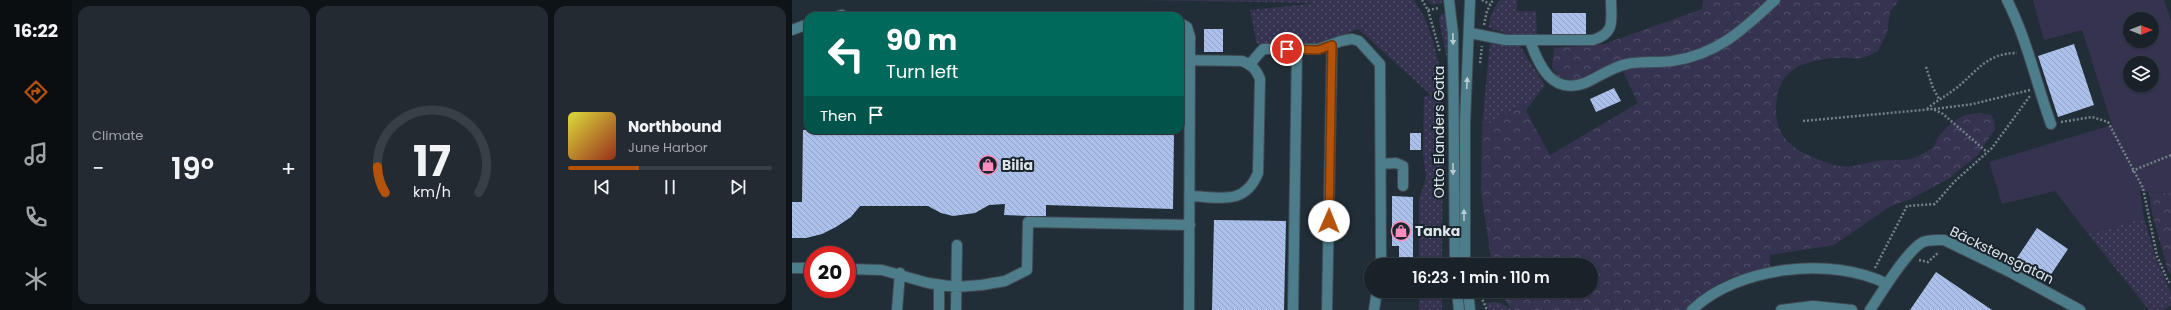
<!DOCTYPE html>
<html lang="en">
<head>
<meta charset="utf-8">
<style>
	:root { --surface:#1a2229; --page:#232a31; --text:#f1f3f6; --muted:#9fa4a8; --line:#383f46; --accent:#b45309 }
	body { margin:0; font-family:Poppins,sans-serif; background:var(--page); color:var(--text); height:100vh; display:flex; flex-direction:column; font-size:15px; white-space:nowrap }
	* { box-sizing:border-box; margin:0 }
	p { font-size:13px; color:var(--muted) }
	.icon { flex:none; width:22px; height:22px; fill:none; stroke:currentColor; stroke-width:2; stroke-linecap:round; stroke-linejoin:round }
	.map { position:relative; flex:1; overflow:hidden }
	.drawer { display:flex; flex-direction:column; gap:6px; padding:6px; background:#0e1317; width:720px }
	.drawer>* { flex:none }
	.banner { position:absolute; left:12px; top:12px; width:380px; height:122px; border-radius:12px; box-shadow:0 1px 3px #0004,0 0 0 1px var(--line); background:#00695c; color:#fff; overflow:hidden }
	.needle { width:26px; rotate:90deg }
	.buttons { position:absolute; left:1331px; top:12px; display:grid; gap:8px }
	.buttons a { display:grid; place-items:center; width:36px; height:36px; border-radius:50%; background:var(--surface); box-shadow:0 1px 3px #0004,0 0 0 1px var(--line); font-size:20px }
	.speed { position:absolute; left:12px; top:246px; display:flex; gap:8px; font-size:20px; font-weight:700; text-align:center }
	.speed>* { display:grid; place-content:center; width:52px; height:52px; border-radius:50%; background:var(--surface); box-shadow:0 1px 3px #0004,0 0 0 1px var(--line); line-height:1 }
	.speed .limit { border:6px solid #d22; background:#fff; color:#111 }
	.pin { position:absolute; display:grid; place-items:center; width:34px; height:34px; color:#fff; margin:-17px; border:2px solid #fff; border-radius:50%; box-shadow:0 1px 4px #0007 }
	.me { position:absolute; width:44px; margin:-22px; rotate:1deg; stroke-linejoin:round; filter:drop-shadow(0 0 3px #0008) }
	.turn { display:flex; align-items:center; gap:14px; height:84px; padding:0 16px; font-size:18px }
	.turn .icon { width:52px; height:52px; stroke-width:2.5 }
	.turn b { display:block; font-size:28px; line-height:34px }
	.then { display:flex; align-items:center; height:38px; padding:0 16px; background:#0003; gap:8px; font-size:15px }
	.big { font-size:30px; font-weight:600; line-height:1.1 }
	.drawer .card { flex:1; display:flex; flex-direction:column; justify-content:center; gap:6px; min-width:0; padding:0 14px; border-radius:12px; background:var(--page) }
	.drawer .dial { align-items:center; gap:0 }
	.dial svg { height:104px; overflow:visible; fill:none; stroke:var(--line); stroke-width:7; stroke-linecap:round; text-anchor:middle }
	.dial text { fill:var(--text); stroke:none }
	.song { display:flex; align-items:center; gap:12px }
	.cover { width:48px; height:48px; border-radius:6px; background:linear-gradient(135deg,hsl(60 70% 55%),hsl(10 70% 35%)) }
	.played { height:4px; border-radius:2px; background:linear-gradient(90deg,var(--accent) 35%,var(--line) 35%) }
	.keys { display:flex; justify-content:space-around; direction:ltr }
	.heat { display:flex; justify-content:space-between; align-items:center; font-size:22px; direction:ltr }
	.drawer .tiles { flex:1; display:grid; gap:6px; grid-template-columns:repeat(3,1fr) }
	.trip { position:absolute; left:572px; top:258px; width:234px; height:40px; border-radius:20px; background:var(--surface); box-shadow:0 1px 3px #0004,0 0 0 1px var(--line); font-weight:600; line-height:40px; text-align:center }
	main { display:flex; flex:1; min-height:0 }
	.tab-bar { display:flex; flex-direction:column; width:72px; justify-content:space-around; align-items:center; background:#0a0e10; color:var(--muted) }
	.tab-bar .icon { width:28px; height:28px }
	.tab-bar .selected { color:var(--accent) }
	.tab-bar b { font-size:18px; color:var(--text) }
	.map>svg:first-child { display:block }
	.grass { fill:url(#grass-dots) }
	.forest { fill:url(#forest-crowns) }
	.pitch { fill:#353350; fill-rule:evenodd }
	.building { fill:url(#building-back-hatch) }
	.lines { fill:none; stroke-linecap:round; stroke-linejoin:round }
	.minor-casing { stroke:#404b53; stroke-width:12 }
	.path { stroke:#758087; stroke-width:2.5; stroke-dasharray:2 2; stroke-linecap:butt }
	.minor { stroke:#4d7d8b; stroke-width:10 }
	.oneway { fill:#b8cad2 }
	.route-casing { stroke:#753606; stroke-width:10 }
	.route { stroke:#b45309; stroke-width:7 }
	.labels { text-anchor:middle; dominant-baseline:central; stroke-width:4; stroke-linejoin:round; paint-order:stroke }
	.street-label { font-size:14px; fill:#dce4e9; stroke:#19242d }
	.poi-label { font-size:14px; font-weight:bold; fill:#dce4e9; stroke:#19242d; text-anchor:start }
</style>
</head>
<body>
<main>
<nav class="tab-bar">
<b>16:22</b>
<svg class="icon selected" aria-label="directions" viewBox="0 0 24 24"><path d="M12 3l9 9-9 9-9-9zM9 14v-3h6M13 9l2 2-2 2"/></svg>
<svg class="icon" aria-label="music" viewBox="0 0 24 24"><path d="M9 18V5l10-2v13"/><circle cx="6" cy="18" r="3"/><circle cx="16" cy="16" r="3"/></svg>
<svg class="icon" aria-label="phone" viewBox="0 0 24 24"><path d="M5 4h4l2 5-3 2q2 4 5 5l2-3 5 2v4C11 20 4 13 5 4z"/></svg>
<svg class="icon" aria-label="climate" viewBox="0 0 24 24"><path d="M12 3v18M4 7l16 10M4 17L20 7"/></svg>
</nav>
<section class="drawer">
<div class="tiles">
<div class="card"><p>Climate</p>
<div class="heat"><a>−</a><b class="big">19°</b><a>+</a></div>
</div>
<div class="card dial"><svg viewBox="0 0 100 80">
<path d="M14 69A42 42 0 1 1 86 69"/>
<path d="M14 69A42 42 0 0 1 8 49" stroke="#b45309"/>
<text x="50" y="56" font-size="32" font-weight="700">17</text>
<text x="50" y="72" font-size="11">km/h</text>
</svg></div>
<div class="card">
<div class="song"><i class="cover"></i><div><b>Northbound</b><p>June Harbor</p></div></div>
<div class="played"></div>
<div class="keys"><svg class="icon" aria-label="previous" viewBox="0 0 24 24"><path d="M18 5L8 12l10 7zM5 5v14"/></svg><svg class="icon" aria-label="pause" viewBox="0 0 24 24"><path d="M8 5v14M16 5v14"/></svg><svg class="icon" aria-label="next" viewBox="0 0 24 24"><path d="M6 5l10 7-10 7zM19 5v14"/></svg></div>
</div>
</div>
</section>
<div class="map">
<svg width="1379" height="310" viewBox="0 0 1379 310">
	<defs>
		<pattern id="grass-dots" width="8" height="8" patternUnits="userSpaceOnUse"><rect width="8" height="8" fill="#353350"/><path d="M2 2h.1M6 6h.1" fill="none" stroke="#525069" stroke-width="1.8" stroke-linecap="round"/></pattern>
		<pattern id="forest-crowns" width="20" height="18" patternUnits="userSpaceOnUse"><rect width="20" height="18" fill="#353350"/><path d="M2 6a3 3 0 1 1 6 0M12 15a3 3 0 1 1 6 0" fill="none" stroke="#525069"/></pattern>
		<pattern id="building-back-hatch" width="6" height="6" patternUnits="userSpaceOnUse"><rect width="6" height="6" fill="#abc1ec"/><path d="M-1 5l2 2M0 0l6 6M5-1l2 2" fill="none" stroke="#91a2c2"/></pattern>
	</defs>
	<rect width="100%" height="100%" fill="#222e37"/>
	<path class="grass" d="M347,0H622L633,18L641,41L648,69L651,134L650,265H627V199L634,178L631,152L632,97L639,95L566,29L526,45L465,44L458,10L524,3Z
		M635,0H650V3L640,5Z
		M708,0H725V11H744L745,35H719L697,28C697,17 701,8 708,0Z
		M649,14H655L656,20L657,70L647,19Z
		M698,42L728,46L753,85L734,110L731,105L690,126Z
		M1352,218L1365,262L1379,293V305L1372,310H1357L1296,234Z
		M627,291H650V310H627Z
		M705,302L722,310H697L694,303Z"/>
	<path class="forest" d="M911,0H1107L1098,12L1095,33L1086,51C1081,53 1075,57 1069,58C1060,59 1051,57 1042,58C1010,61 986,70 984,105C983,124 988,136 1002,147C1011,154 1036,164 1047,166C1060,168 1073,163 1086,161C1111,158 1115,165 1140,148C1144,145 1144,139 1147,136C1162,118 1176,109 1199,115L1202,120L1203,129L1185,156L1156,179L1119,199L1099,206L1042,245L978,255V267C941,276 921,281 895,310H722L718,308L708,291H799V265H700L689,192L690,126L731,105L758,155L846,103L827,63L785,81L766,77L760,67L762,48L812,44L910,9Z
		M1357,192L1379,193V274L1376,271L1360,213Z"/>
	<path class="pitch" d="M1241,0H1372L1379,21V193L1348,191L1352,218L1296,234L1263,191L1210,204L1197,162L1320,125L1290,30L1252,40ZM1338,19H1360V41H1338ZM1338,63H1360V85H1338Z"/>
	<path class="building" d="M760,13H794V34H760Z
		M412,29H431V52H412Z
		M1282,44L1302,105L1266,117L1246,56Z
		M822,88L829,101L804,112L798,99Z
		M11,130H382L381,209L254,205V216H236L212,215L213,204L197,205L183,213L161,216L149,213L136,206H68L59,217L44,227L30,234L14,238H0V202H10Z
		M618,133H629V150H618Z
		M600,196L621,197V265H607V246H600Z
		M422,220L494,221L492,310H420Z
		M1245,228L1276,249L1256,279L1225,258Z
		M1144,272L1200,310H1118Z"/>
	<g class="lines">
		<defs>
			<path id="minor" d="M657,0L661,34L663,265
				M1215,0C1235,39 1244,83 1259,124
				M47,16L50,15
				M388,23L395,27L398,37L397,310
				M0,30L16,24
				M678,33L714,40H801C824,33 819,20 819,0
				M738,41C747,66 760,95 793,83C807,77 820,67 835,64C849,61 865,63 880,61C925,55 952,29 983,0
				M388,60L450,61C460,65 464,69 468,79L466,173C453,206 427,197 398,196
				M458,64L471,49H526L549,41L560,39L567,41L588,64L589,265
				M589,164L604,163L611,166V186
				M673,265V122L678,0
				M0,268H21
				M55,269L90,270L136,283L164,287L190,285L213,281L235,270L236,222L398,225
				M147,286V310
				M665,291L667,310
				M676,291L678,310
				M105,310L108,273
				M164,310L165,245
				M501,310L505,49
				M535,310L540,45
				M582,310L585,291
				M900,310C946,266 1040,256 1095,284
				M989,310L1021,306L1060,310
				M1078,310C1089,294 1115,250 1131,242C1138,239 1145,240 1152,240L1218,272L1288,310"/>
		</defs>
		<use href="#minor" class="minor-casing"/>
		<path class="path" d="M630,0L636,10L648,52
			M690,0L698,4
			M636,10L647,8
			M692,25L695,11L701,0
			M688,63L690,46
			M1134,67L1141,88L1147,99
			M1135,109C1144,101 1154,96 1163,89C1185,72 1194,53 1225,53
			M1142,109L1181,104L1238,90
			M1011,121L1141,109L1151,114L1195,152
			M1269,122L1300,117L1316,122L1351,188L1365,256L1376,281L1379,284
			M1340,171L1379,155
			M1127,260L1136,262L1147,252
			M1083,268L1115,206L1143,204L1162,182L1200,148L1238,96
			M689,296L695,310"/>
		<use href="#minor" class="minor"/>
	</g>
	<defs><path id="oneway-solid" d="M-6-.8H1V-3.2L6.5 0L1 3.2V.8H-6Z"/></defs>
	<g class="oneway">
		<use href="#oneway-solid" transform="translate(661 39) rotate(89)"/>
		<use href="#oneway-solid" transform="translate(675 83) rotate(-87)"/>
		<use href="#oneway-solid" transform="translate(661 169) rotate(90)"/>
		<use href="#oneway-solid" transform="translate(672 215) rotate(-90)"/>
	</g>
	<g class="lines">
		<defs>
			<path id="route" d="M495,49L526,50L540,45L537,221"/>
		</defs>
		<use href="#route" class="route-casing"/>
		<use href="#route" class="route"/>
	</g>
	<defs>
		<symbol id="shop-ring" viewBox="-11 -11 22 22"><circle r="9.5" fill="#19242d" stroke="#fe8ebc" stroke-width="1.5"/><path d="M-5-2.5h2.3a2.7 3.5 0 0 1 5.4 0H5L5.5 6h-11ZM-1.5-2.5h3a1.5 2.3 0 0 0-3 0Z" fill="#fe8ebc"/></symbol>
	</defs>
	<g fill-rule="evenodd">
		<use href="#shop-ring" x="185" y="154" width="22" height="22"/>
		<use href="#shop-ring" x="598" y="220" width="22" height="22"/>
	</g>
	<g class="labels">
		<g class="street-label">
			<text transform="translate(647 132) rotate(-90)">Otto Elanders Gata</text>
			<text transform="translate(1210 255) rotate(26)">Bäckstensgatan</text>
		</g>
		<g class="poi-label">
			<text x="210" y="165">Bilia</text>
			<text x="623" y="231">Tanka</text>
		</g>
	</g>
</svg>
<div class="buttons">
<a><svg class="needle" viewBox="-14 -14 28 28"><path d="M0-13l5 13h-10z" fill="#e53935"/><path d="M0 13l5-13h-10z" fill="#9fa4a8"/></svg></a>
<a><svg class="icon" aria-label="layers" viewBox="0 0 24 24"><path d="M12 4l9 5-9 5-9-5zM3 14l9 5 9-5"/></svg></a>
</div>
<div class="speed"><div class="limit">20</div></div>
<div class="pin" style="left:495px;top:49px;background:#d93025"><svg class="icon" aria-label="arrive" viewBox="0 0 24 24"><path d="M6 21V4h12l-3 4 3 4H6"/></svg></div>
<svg class="me" style="left:537px;top:221px" viewBox="-20 -20 40 40"><circle r="19" fill="#fff"/><path d="M0-13L10 11 0 6-10 11z" fill="#b45309"/></svg>
<div class="trip">16:23 · 1 min · 110 m</div>
<div class="banner">
<div class="turn"><svg class="icon" aria-label="left" viewBox="0 0 24 24"><path d="M17 20v-9H6M10 6l-5 5 5 5"/></svg><div><b>90 m</b>Turn left</div></div>
<div class="then">Then<svg class="icon" aria-label="arrive" viewBox="0 0 24 24"><path d="M6 21V4h12l-3 4 3 4H6"/></svg></div>
</div>
</div>
</main>
</body>
</html>
